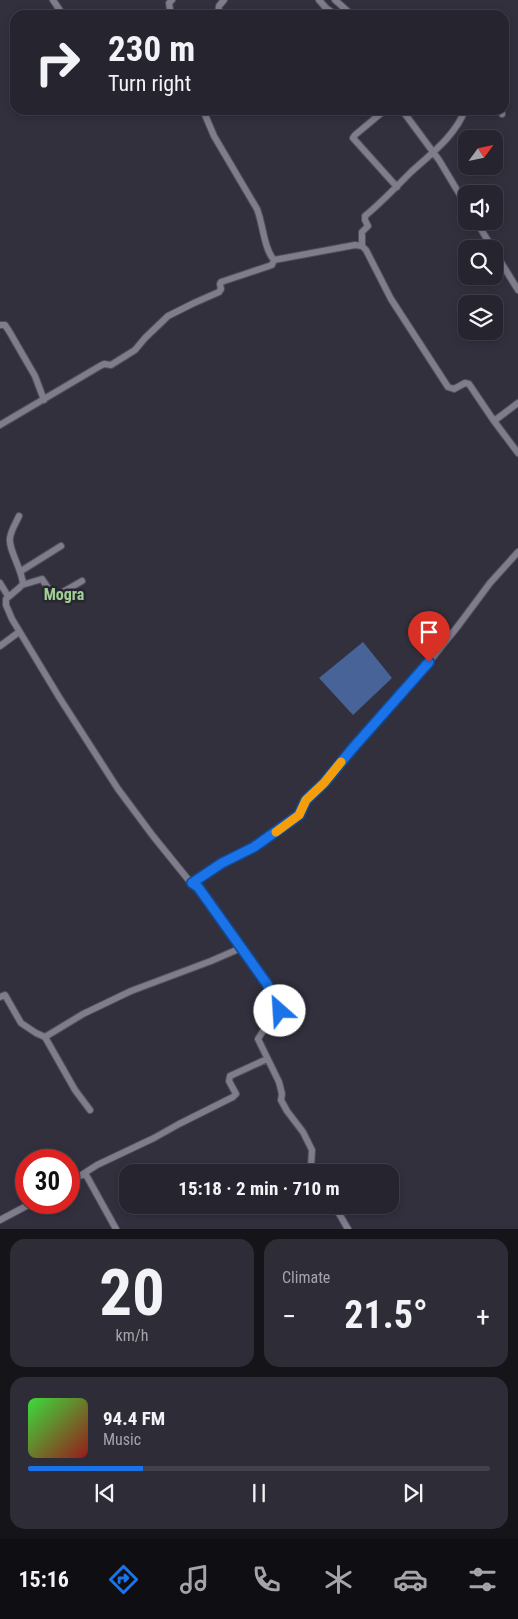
<!DOCTYPE html>
<html lang="en">
<head>
<meta charset="utf-8">
<style>
	:root { --surface:#26242e; --page:#2e2c36; --text:#f1f3f6; --muted:#a4a4aa; --line:#42414a; --accent:#1a73e8 }
	body { margin:0; font-family:"Roboto Condensed",sans-serif; background:var(--page); color:var(--text); height:100vh; display:flex; flex-direction:column; font-size:19px; white-space:nowrap }
	* { box-sizing:border-box; margin:0 }
	p { font-size:16px; color:var(--muted) }
	.icon { flex:none; width:28px; height:28px; fill:none; stroke:currentColor; stroke-width:2; stroke-linecap:round; stroke-linejoin:round }
	.map { position:relative; height:1229px; overflow:hidden }
	.drawer { display:flex; flex-direction:column; gap:10px; padding:10px; background:#151419; flex:1 }
	.drawer>* { flex:none }
	.guide { position:absolute; left:10px; top:10px; width:499px; height:105px; border-radius:15px; box-shadow:0 2px 8px #0003,0 0 0 1px var(--line); background:#26242e; color:var(--text); overflow:hidden }
	.needle { width:32px; rotate:57deg }
	.controls { position:absolute; left:458px; top:130px; display:grid; gap:10px }
	.controls a { display:grid; place-items:center; width:45px; height:45px; border-radius:10px; background:var(--surface); box-shadow:0 2px 8px #0003,0 0 0 1px var(--line); font-size:25px }
	.speed { position:absolute; left:15px; top:1149px; display:flex; gap:10px; font-size:25px; font-weight:700; text-align:center }
	.speed>* { display:grid; place-content:center; width:65px; height:65px; border-radius:50%; background:var(--surface); box-shadow:0 2px 8px #0003,0 0 0 1px var(--line); line-height:1 }
	.speed .limit { border:8px solid #d22; background:#fff; color:#111 }
	.pin { position:absolute; display:grid; place-items:center; width:42px; height:42px; color:#fff; margin:-51px -21px; border-radius:50% 50% 50% 0; rotate:-45deg; box-shadow:0 0 5px #0007 }
	.pin .icon { rotate:45deg }
	.me { position:absolute; width:55px; margin:-28px; rotate:334deg; stroke-linejoin:round; filter:drop-shadow(0 0 4px #0008) }
	.turn { display:flex; align-items:center; gap:18px; height:105px; padding:0 15px; font-size:22px }
	.turn .icon { width:65px; height:65px; stroke-width:2.5 }
	.turn b { display:block; font-size:35px; line-height:42px }
	.big { font-size:38px; font-weight:700; line-height:1.1 }
	.drawer .tile { flex:1; display:flex; flex-direction:column; justify-content:center; gap:8px; min-width:0; padding:0 18px; border-radius:15px; background:var(--page) }
	.drawer .dial { align-items:center; gap:0 }
	.dial b { font-size:65px; line-height:1 }
	.song { display:flex; align-items:center; gap:15px }
	.cover { width:60px; height:60px; border-radius:8px; background:linear-gradient(135deg,hsl(120 70% 55%),hsl(0 70% 35%)) }
	.played { height:5px; border-radius:2px; background:linear-gradient(90deg,var(--accent) 25%,var(--line) 25%) }
	.keys { display:flex; justify-content:space-around; direction:ltr }
	.heat { display:flex; justify-content:space-between; align-items:center; font-size:28px; direction:ltr }
	.drawer .tiles { flex:1; display:grid; gap:10px; grid-template-columns:1fr 1fr }
	.tile:last-child { grid-column:span 2 }
	.trip { position:absolute; left:119px; top:1164px; width:280px; height:50px; border-radius:15px; background:var(--surface); box-shadow:0 2px 8px #0003,0 0 0 1px var(--line); font-weight:700; line-height:50px; text-align:center }
	.tab-bar { display:flex; height:80px; justify-content:space-around; align-items:center; background:#0f0e12; color:var(--muted) }
	.tab-bar .icon { width:35px; height:35px }
	.tab-bar .selected { color:var(--accent) }
	.tab-bar b { font-size:22px; color:var(--text) }
	.map>svg:first-child { display:block }
	.water { fill:#476398 }
	.lines { fill:none; stroke-linecap:round; stroke-linejoin:round }
	.minor-casing { stroke:#514f5a; stroke-width:8 }
	.minor { stroke:#7f7c8c; stroke-width:6 }
	.route-casing { stroke:#114b97; stroke-width:12 }
	.route { stroke:#1a73e8; stroke-width:9 }
	.slow { stroke:#f59e0b; stroke-width:9 }
	.labels { text-anchor:middle; dominant-baseline:central; stroke-width:5; stroke-linejoin:round; paint-order:stroke }
	.quarter-label { font-size:16px; font-weight:bold; fill:#a0d091; stroke:#292634 }
</style>
</head>
<body>
<div class="map">
<svg width="518" height="1229" viewBox="0 0 518 1229">
	<rect width="100%" height="100%" fill="#33303e"/>
	<path class="water" d="M363,642L392,678L353,715L319,678Z"/>
	<g class="lines">
		<defs>
			<path id="minor" d="M53,0L63,15
				M319,0L326,8L336,15
				M335,0L352,15
				M171,15L169,3L172,0
				M218,15L219,6L224,0
				M203,110L214,136L257,209C263,224 264,249 274,260
				M385,110L355,135L353,138L397,187
				M402,110L439,160L466,205
				M501,110L502,114
				M476,221L493,249
				M362,246V232L368,226L365,220V216C382,202 396,187 411,172C431,154 455,136 465,110
				M494,251L518,290
				M0,325H5L9,331L35,376L44,400
				M494,421L518,403
				M0,425L100,366L104,364L111,365L135,350L145,338L168,316L194,303L219,292L221,289L220,284L221,282L272,265L274,260L355,245L362,246L366,250L391,299L448,387L454,389L465,383L469,384L494,421L518,453
				M19,516C16,523 11,530 10,538C8,549 22,569 23,584L19,588L6,599V605L12,619L59,697L118,789L153,836L191,883
				M21,571L61,546
				M0,583L8,596
				M22,585L42,579L54,597L82,581
				M0,646L19,632
				M0,997L5,995L21,1023L36,1033L45,1037L83,1014L131,991L211,961L241,948
				M45,1037L75,1090L90,1110
				M313,1172L311,1166L312,1150L303,1132L287,1111L281,1100L282,1094L279,1082L258,1039L263,1031L280,1018C284,999 212,907 198,887L191,883L222,863L254,847L299,815L306,800L323,783L352,749L429,662L458,626L490,583L518,552
				M85,1173L116,1229
				M69,1183L97,1165L154,1138L179,1124L233,1097L236,1094L229,1081L230,1076L267,1059
				M334,1205L348,1229
				M0,1220L34,1202"/>
		</defs>
		<use href="#minor" class="minor-casing"/>
		<use href="#minor" class="minor"/>
	</g>
	<g class="lines">
		<defs>
			<path id="route" d="M280,1011L267,984L257,970L198,887L192,883L222,863L254,847L299,815L306,800L324,783L352,749L429,662"/>
		</defs>
		<use href="#route" class="route-casing"/>
		<use href="#route" class="route"/>
		<path class="slow" d="M276,832L299,815L306,800L324,783L341,762"/>
	</g>
	<g class="labels">
		<g class="quarter-label">
			<text x="64" y="594">Mogra</text>
		</g>
	</g>
</svg>
<div class="controls">
<a><svg class="needle" viewBox="-14 -14 28 28"><path d="M0-13l5 13h-10z" fill="#e53935"/><path d="M0 13l5-13h-10z" fill="#a4a4aa"/></svg></a>
<a><svg class="icon" aria-label="sound" viewBox="0 0 24 24"><path d="M4 9h4l5-4v14l-5-4H4zM17 9q2 3 0 6"/></svg></a>
<a><svg class="icon" aria-label="search" viewBox="0 0 24 24"><circle cx="10" cy="10" r="6"/><path d="M15 15l6 6"/></svg></a>
<a><svg class="icon" aria-label="layers" viewBox="0 0 24 24"><path d="M12 4l9 5-9 5-9-5zM3 14l9 5 9-5"/></svg></a>
</div>
<div class="speed"><div class="limit">30</div></div>
<div class="pin" style="left:429px;top:662px;background:#d93025"><svg class="icon" aria-label="arrive" viewBox="0 0 24 24"><path d="M6 21V4h12l-3 4 3 4H6"/></svg></div>
<svg class="me" style="left:280px;top:1011px" viewBox="-20 -20 40 40"><circle r="19" fill="#fff"/><path d="M0-13L10 11 0 6-10 11z" fill="#1a73e8"/></svg>
<div class="trip">15:18 · 2 min · 710 m</div>
<div class="guide">
<div class="turn"><svg class="icon" aria-label="right" viewBox="0 0 24 24"><path d="M7 20v-9h11M14 6l5 5-5 5"/></svg><div><b>230 m</b>Turn right</div></div>
</div>
</div>
<section class="drawer">
<div class="tiles">
<div class="tile dial"><b>20</b><p>km/h</p></div>
<div class="tile"><p>Climate</p>
<div class="heat"><a>−</a><b class="big">21.5°</b><a>+</a></div>
</div>
<div class="tile">
<div class="song"><i class="cover"></i><div><b>94.4 FM</b><p>Music</p></div></div>
<div class="played"></div>
<div class="keys"><svg class="icon" aria-label="previous" viewBox="0 0 24 24"><path d="M18 5L8 12l10 7zM5 5v14"/></svg><svg class="icon" aria-label="pause" viewBox="0 0 24 24"><path d="M8 5v14M16 5v14"/></svg><svg class="icon" aria-label="next" viewBox="0 0 24 24"><path d="M6 5l10 7-10 7zM19 5v14"/></svg></div>
</div>
</div>
</section>
<nav class="tab-bar">
<b>15:16</b>
<svg class="icon selected" aria-label="directions" viewBox="0 0 24 24"><path d="M12 3l9 9-9 9-9-9zM9 14v-3h6M13 9l2 2-2 2"/></svg>
<svg class="icon" aria-label="music" viewBox="0 0 24 24"><path d="M9 18V5l10-2v13"/><circle cx="6" cy="18" r="3"/><circle cx="16" cy="16" r="3"/></svg>
<svg class="icon" aria-label="phone" viewBox="0 0 24 24"><path d="M5 4h4l2 5-3 2q2 4 5 5l2-3 5 2v4C11 20 4 13 5 4z"/></svg>
<svg class="icon" aria-label="climate" viewBox="0 0 24 24"><path d="M12 3v18M4 7l16 10M4 17L20 7"/></svg>
<svg class="icon" aria-label="car" viewBox="0 0 24 24"><path d="M5 17H2v-5l4-1 3-4h7l3 4 3 1v5h-3M9 17h6M6 11h13"/><circle cx="7" cy="17" r="2"/><circle cx="17" cy="17" r="2"/></svg>
<svg class="icon" aria-label="filters" viewBox="0 0 24 24"><path d="M4 7h16M4 17h16"/><circle cx="9" cy="7" r="2"/><circle cx="15" cy="17" r="2"/></svg>
</nav>
</body>
</html>
